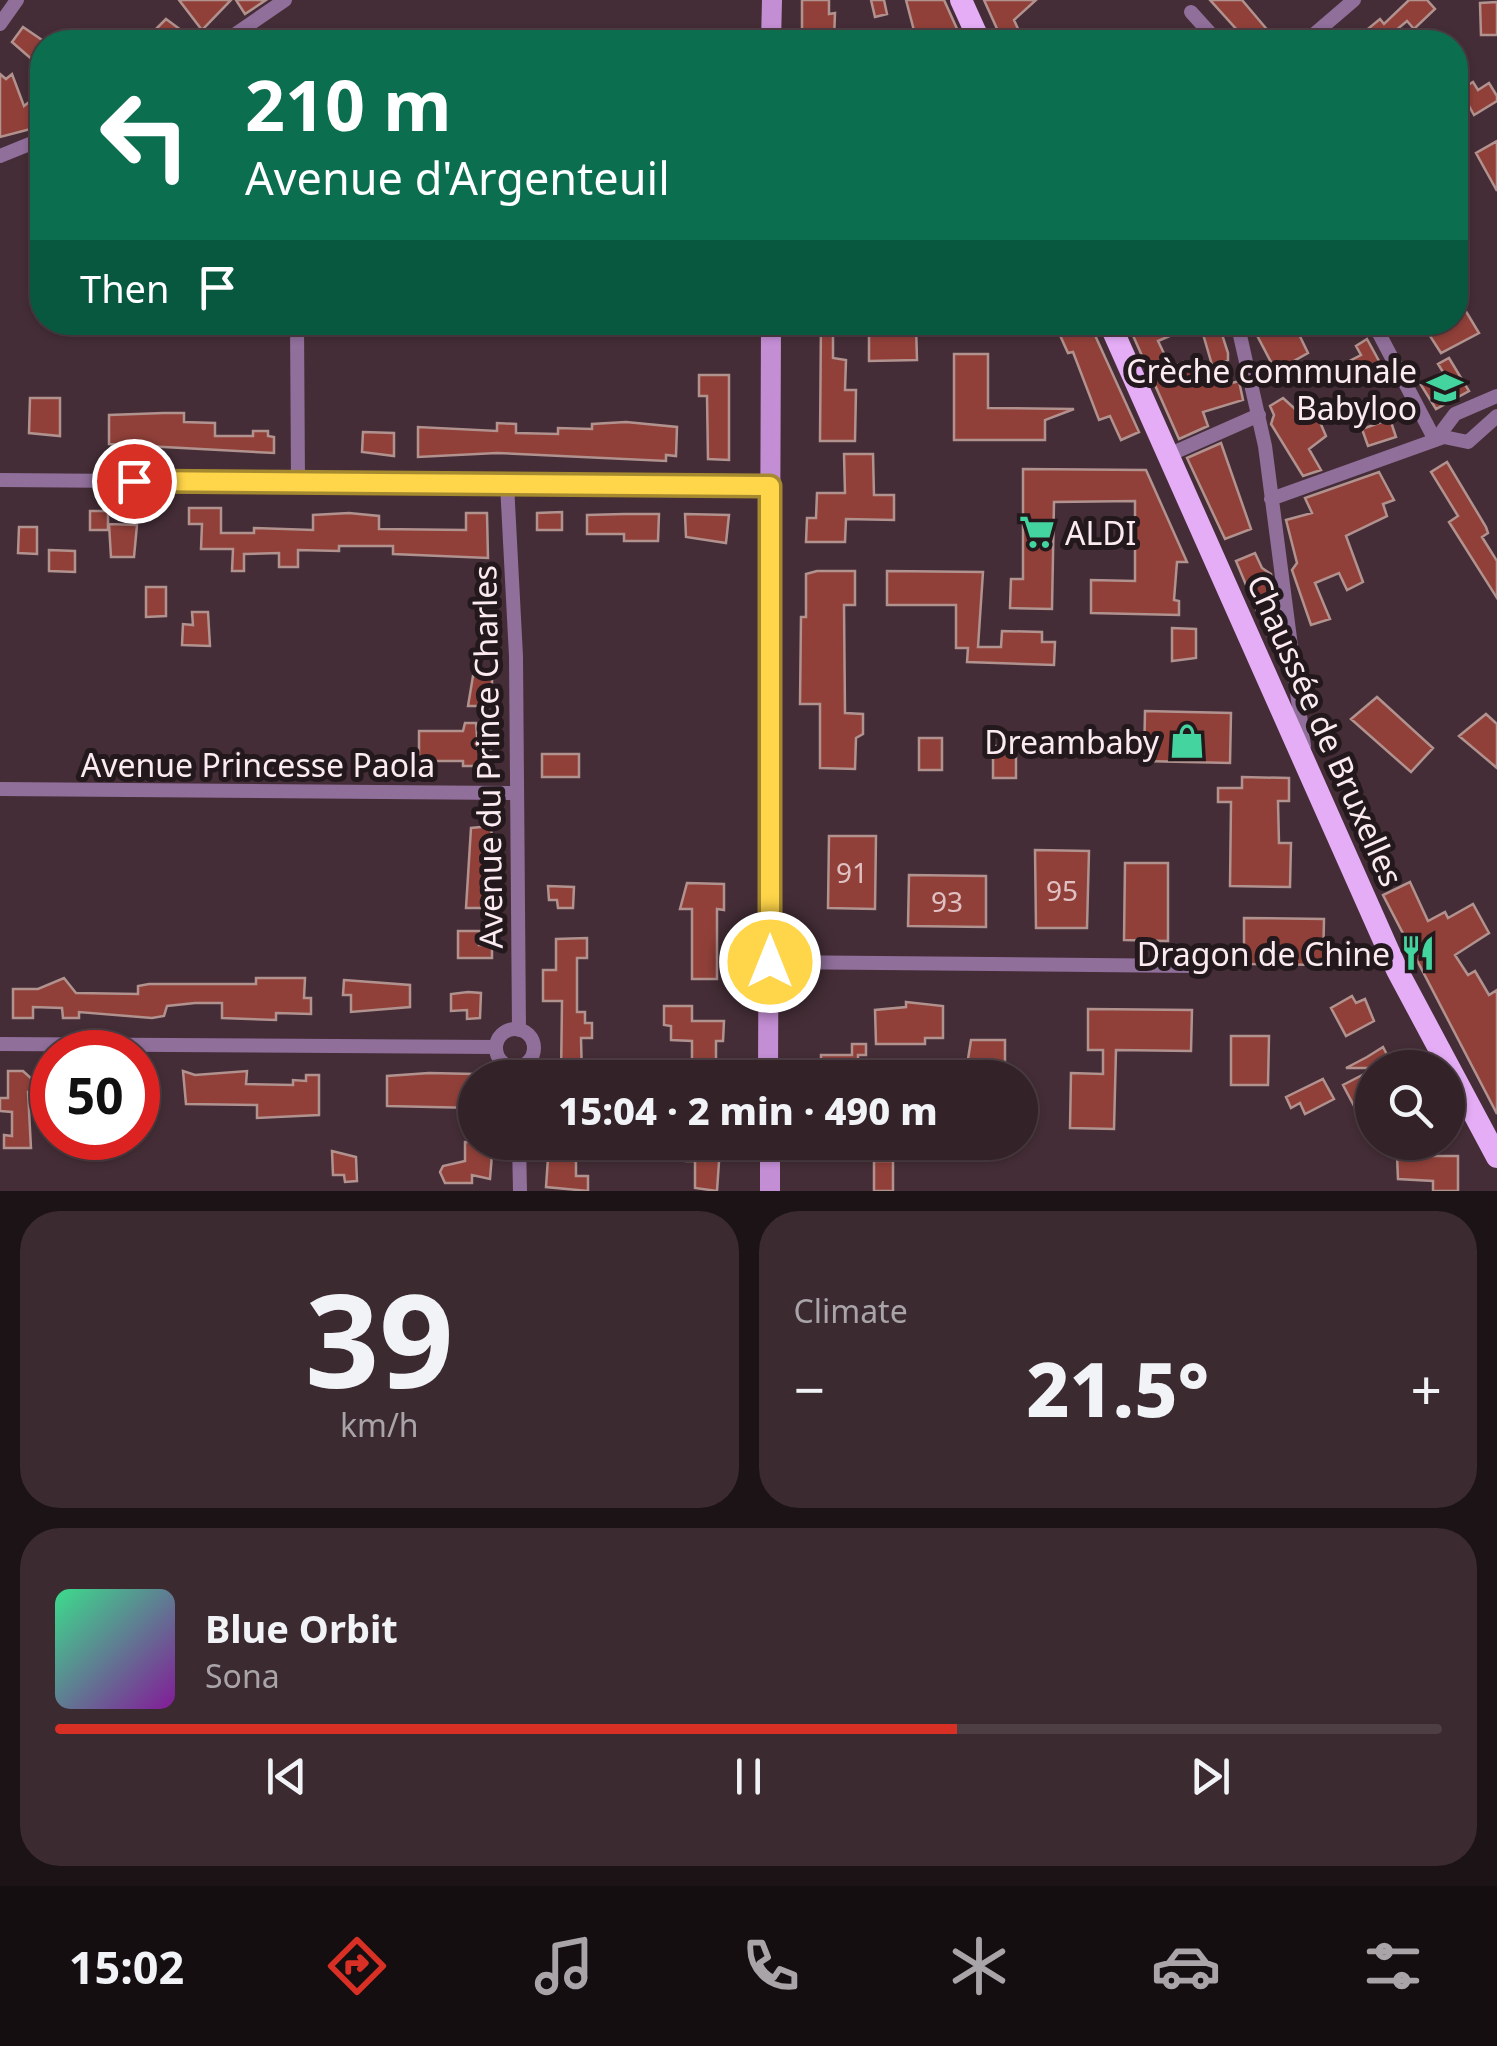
<!DOCTYPE html>
<html lang="en">
<head>
<meta charset="utf-8">
<style>
	:root { --surface:#332228; --page:#3b2a30; --text:#f1f3f6; --muted:#a9a4a8; --line:#4e3f45; --accent:#d93025 }
	body { margin:0; font-family:"Noto Sans",sans-serif; background:var(--page); color:var(--text); height:100vh; display:flex; flex-direction:column; font-size:38px; white-space:nowrap }
	* { box-sizing:border-box; margin:0 }
	p { font-size:32px; color:var(--muted) }
	.icon { flex:none; width:55px; height:55px; fill:none; stroke:currentColor; stroke-width:2; stroke-linecap:round; stroke-linejoin:round }
	.map { position:relative; height:1191px; overflow:hidden }
	.side { display:flex; flex-direction:column; gap:20px; padding:20px; background:#1c1316; flex:1 }
	.side>* { flex:none }
	.guide { position:absolute; left:30px; top:30px; width:1438px; height:305px; border-radius:40px; box-shadow:0 2px 8px #0004,0 0 0 2px var(--line); background:#0b6e4f; color:#fff; overflow:hidden }
	.buttons { position:absolute; left:1355px; top:1050px; display:grid; gap:20px }
	.buttons a { display:grid; place-items:center; width:110px; height:110px; border-radius:50%; background:var(--surface); box-shadow:0 2px 8px #0004,0 0 0 2px var(--line); font-size:50px }
	.speed { position:absolute; left:30px; top:1030px; display:flex; gap:20px; font-size:50px; font-weight:700; text-align:center }
	.speed>* { display:grid; place-content:center; width:130px; height:130px; border-radius:50%; background:var(--surface); box-shadow:0 2px 8px #0004,0 0 0 2px var(--line); line-height:1 }
	.speed .limit { border:15px solid #d22; background:#fff; color:#111 }
	.pin { position:absolute; display:grid; place-items:center; width:85px; height:85px; color:#fff; margin:-42px; border:5px solid #fff; border-radius:50%; box-shadow:0 2px 10px #0007 }
	.me { position:absolute; width:110px; margin:-55px; rotate:0deg; stroke-linejoin:round; filter:drop-shadow(0 0 8px #0008) }
	.turn { display:flex; align-items:center; gap:35px; height:210px; padding:0 50px; font-size:45px }
	.turn .icon { width:130px; height:130px; stroke-width:2.5 }
	.turn b { display:block; font-size:70px; line-height:85px }
	.then { display:flex; align-items:center; height:95px; padding:0 50px; background:#0003; gap:20px; font-size:38px }
	.big { font-size:75px; font-weight:800; line-height:1.1 }
	.side .widget { flex:1; display:flex; flex-direction:column; justify-content:center; gap:15px; min-width:0; padding:0 35px; border-radius:40px; background:var(--page) }
	.side .dial { align-items:center; gap:0 }
	.dial b { font-size:130px; line-height:1 }
	.song { display:flex; align-items:center; gap:30px }
	.cover { width:120px; height:120px; border-radius:15px; background:linear-gradient(135deg,hsl(150 70% 55%),hsl(290 70% 35%)) }
	.played { height:10px; border-radius:5px; background:linear-gradient(90deg,var(--accent) 65%,var(--line) 65%) }
	.keys { display:flex; justify-content:space-around; direction:ltr }
	.heat { display:flex; justify-content:space-between; align-items:center; font-size:55px; direction:ltr }
	.side .tiles { flex:1; display:grid; gap:20px; grid-template-columns:1fr 1fr }
	.widget:last-child { grid-column:span 2 }
	.trip { position:absolute; left:458px; top:1060px; width:580px; height:100px; border-radius:50px; background:var(--surface); box-shadow:0 2px 8px #0004,0 0 0 2px var(--line); font-weight:800; line-height:100px; text-align:center }
	.menu { display:flex; height:160px; justify-content:space-around; align-items:center; background:#140e10; color:var(--muted) }
	.menu .icon { width:70px; height:70px }
	.menu .current { color:var(--accent) }
	.menu b { font-size:45px; color:var(--text) }
	.map>svg:first-child { display:block }
	.building { fill:#904039; stroke:#b1928f; stroke-width:2.5 }
	.lines { fill:none; stroke-linecap:round; stroke-linejoin:round }
	.street { stroke:#906f9b; stroke-width:14 }
	.secondary { stroke:#c48ed5; stroke-width:20 }
	.primary { stroke:#e4adf6; stroke-width:22 }
	.route-casing { stroke:#a68a30; stroke-width:25 }
	.route { stroke:#ffd54a; stroke-width:18 }
	.labels { text-anchor:middle; dominant-baseline:central; stroke-width:10; stroke-linejoin:round; paint-order:stroke }
	.number-label { font-size:28px; fill:#e0c0c3 }
	.poi-label { font-size:32px; fill:#fbebf1; stroke:#23191d; text-anchor:end }
	.street-label { font-size:32px; fill:#fbebf1; stroke:#23191d }
</style>
</head>
<body>
<div class="map">
<svg width="1497" height="1191" viewBox="0 0 1497 1191">
	<rect width="100%" height="100%" fill="#442d36"/>
	<path class="building" d="M179,0H231L202,30Z
		M236,0H266L245,14Z
		M802,0H829V14L835,13L834,40L802,42Z
		M871,0H884L887,14L875,17Z
		M906,0H944L963,42H917Z
		M984,0H1036L1014,20L1024,42H1003Z
		M1210,0H1242L1270,33L1259,42H1248Z
		M1409,0H1427L1435,9L1414,29L1407,21L1382,42H1352L1380,19L1384,24Z
		M1497,2V35H1481L1480,3Z
		M166,19L185,33L178,42H143Z
		M23,27L42,40V51L35,62L12,42Z
		M0,74L6,79L12,74L24,106L42,92V126L0,137Z
		M1473,82L1478,90L1489,83L1497,96V101L1474,115L1469,106L1462,111L1455,100V93Z
		M1497,141V191L1476,153Z
		M1455,293L1479,333L1441,353L1421,322H1455Z
		M821,322H833V358L846,360L845,390H856L855,441H820Z
		M1054,322H1089L1139,432L1121,440L1110,416L1099,420L1073,352L1068,353Z
		M1127,322H1167L1172,335L1158,341L1171,368L1183,362L1187,371L1212,365L1201,327L1218,322L1228,353V360L1219,364L1225,385L1239,381L1243,400L1203,412L1208,426L1179,439Z
		M1250,322H1293L1308,353L1294,361L1301,373L1282,383Z
		M916,325L917,360L869,361V329Z
		M1367,339L1379,361L1332,385L1326,373L1361,355L1356,346Z
		M954,354H988V408L1074,409L1045,420V440H954Z
		M1449,358L1469,391L1436,409L1421,385L1443,372L1438,364Z
		M699,375H729V460L708,459L707,396H699Z
		M30,398H60V436L29,433Z
		M1283,398L1295,409L1311,401L1326,436L1309,449L1321,470L1303,476L1271,424L1274,415L1270,406Z
		M164,413H184V422L215,423V436H253V431H268V436L274,437V453L109,444V415Z
		M1390,419L1396,437L1368,446L1362,429Z
		M626,422L677,427L676,456L666,455V461L497,453L418,457V427L497,431V423L516,424V433L558,434V428L592,429V424Z
		M363,432L394,433V456L362,452Z
		M1221,443L1251,529L1225,539L1187,458Z
		M844,454H873L874,495H894V520L846,519L845,542H806L807,518H816L817,493H845Z
		M1447,462L1486,527L1488,533L1482,537L1497,561V598L1449,522L1458,516L1431,472Z
		M1023,469L1146,470L1187,562H1177L1174,600L1179,601V615L1091,613V580L1135,581V501L1054,502L1052,609L1010,608L1011,579H1023Z
		M1379,472L1394,500L1383,504L1387,516L1346,536L1363,582L1347,590L1339,573L1315,583L1330,619L1311,625L1292,570L1297,563L1286,520L1312,513L1305,498Z
		M189,508H221V533H254V528L313,530V515L349,513L379,516V529L466,530V513H487L488,558L393,554V546H339V551L298,550V567H279V553L244,554V571H232L233,549H201L202,524H189Z
		M90,511H108V530H90Z
		M562,512V530H537V513Z
		M624,514H659L658,541H624V534H587V515Z
		M685,514L729,515L726,543L686,537Z
		M109,524L137,525L134,557H111Z
		M19,527H37V554L18,553Z
		M49,550L75,551V572L49,571Z
		M1255,553L1262,568L1271,574L1278,630L1267,635L1236,561Z
		M817,571H855V605H844L845,713L863,714V734L856,738L855,769L820,768V704H800L801,617H806V574Z
		M887,571L983,572L978,647H1001L1002,631L1042,632V642H1055L1054,665L967,662L968,648H956V605H887Z
		M146,587H166V616L146,617Z
		M192,612H208L210,646L182,645L183,624L193,625Z
		M1172,628L1196,629V658L1172,661Z
		M473,676H492V706H468Z
		M1377,697L1433,748L1411,772L1351,719Z
		M1145,711L1231,713L1230,763L1144,761Z
		M1486,714L1497,724V768L1459,736Z
		M465,723H476L478,750H491V762H483L484,766H463V761H419V731H463Z
		M919,738H942V770H919Z
		M993,746H1016V778H993Z
		M542,754H579V777H542Z
		M1242,777L1289,778V801H1278L1279,843H1291L1290,887L1230,886L1231,802H1218V788H1242Z
		M491,826L494,865H486V908H466L471,828Z
		M829,836H876L875,909L828,908Z
		M1035,850L1089,851L1087,928H1036Z
		M1125,863H1168V941L1124,940Z
		M909,875L986,876V927L908,926Z
		M1410,882L1428,921L1445,912L1448,918L1473,904L1489,933L1455,955L1468,975L1475,971L1489,995L1497,990V1114L1383,895Z
		M687,883L724,884V910L717,909V979H692V909H680Z
		M548,886L574,887L573,908H558L557,900H549Z
		M1244,918L1324,919L1323,965L1244,964Z
		M458,931H479V945H492V958H458Z
		M587,938V958H577V1012H585V1023H592V1038H581L582,1078H561L562,1001H543V970H556V939Z
		M64,978L76,993L138,994V986L149,984H256V978H305L304,998H311V1014L276,1013V1020L222,1018V1003H195L167,1006L164,1016L152,1018L79,1012V1018H63L62,1008L33,1007V1018H13V989H38Z
		M344,980L410,985V1007L351,1012V995H343Z
		M468,992L481,993L480,1018L467,1019V1010L451,1011V994Z
		M1352,996L1356,1003L1365,999L1374,1021L1346,1036L1331,1008Z
		M906,1002L943,1006V1038H925V1044H876L875,1010L906,1007Z
		M664,1006H692V1021H724L723,1041H716V1078H692V1041L671,1040V1026L664,1025Z
		M1088,1009L1192,1010L1191,1051L1116,1050L1114,1129L1070,1128L1071,1073L1103,1074V1050H1088Z
		M1231,1036H1269L1268,1085H1231Z
		M971,1040H1005V1078H965Z
		M852,1044H866V1055H858V1078H821V1055H852Z
		M1383,1047L1394,1068H1346L1367,1057Z
		M1372,1070V1140L1343,1085Z
		M8,1071H23L33,1080V1092H28L31,1148H4V1135L12,1136V1112L0,1111V1098H8Z
		M183,1071L195,1075L247,1071L246,1084L293,1085V1080L306,1081V1075H319V1115L257,1118V1105L186,1104Z
		M429,1073L475,1074V1108L387,1106V1076Z
		M1323,1079L1334,1099L1305,1114L1300,1103L1291,1108L1286,1097Z
		M465,1142H493L490,1179L472,1175V1183H445L440,1172L443,1166L465,1161Z
		M576,1142V1176H588V1191L546,1187L549,1143Z
		M698,1142H717L720,1147L717,1191L695,1188V1161H686V1146H698Z
		M332,1151L356,1157L357,1181L345,1182L344,1175H333Z
		M1397,1156H1458V1191H1433V1181L1398,1179Z
		M874,1161H893V1191H874Z"/>
	<g class="lines">
		<path class="street" d="M1191,12L1218,42
			M0,24L17,0
			M224,42L285,0
			M1305,42L1354,0
			M0,156L42,139
			M297,322L298,482
			M1237,322L1265,446L1304,746
			M1373,322L1435,440
			M1444,437L1443,430L1455,414L1497,396
			M1166,456L1259,415
			M0,480L770,486
			M507,484L516,656L519,1030
			M1271,499L1444,437L1468,442L1497,416
			M0,789L516,793
			M770,962L1194,966
			M496 1048a19 19 0 1 1 38 0a19 19 0 1 1-38 0Z
			M0,1044L496,1047
			M519,1142L520,1191"/>
		<path class="secondary" d="M771,42L772,0
			M768,1078L771,322
			M770,1191V1142"/>
		<path class="primary" d="M961,0L980,42
			M1109,322L1397,970L1497,1157"/>
	</g>
	<g class="lines">
		<defs>
			<path id="route" d="M134,481L770,486V962"/>
		</defs>
		<use href="#route" class="route-casing"/>
		<use href="#route" class="route"/>
	</g>
	<defs>
		<symbol id="school-bare" viewBox="-9 -9 18 18"><path d="M0-5L7-2L0 1L-7-2ZM-4 1L0 2.5L4 1V4Q0 6-4 4Z" fill="#44d49f" stroke="#23191d" stroke-width="2.5" paint-order="stroke"/></symbol>
		<symbol id="supermarket-bare" viewBox="-9 -9 18 18"><path d="M-6-5.5h2.5l.6 2H6L4.5 2H-2.5L-4.4-4H-6ZM-1.5 3.2a1.3 1.3 0 1 0 .1 0ZM3 3.2a1.3 1.3 0 1 0 .1 0Z" fill="#44d49f" stroke="#23191d" stroke-width="2.5" paint-order="stroke"/></symbol>
		<symbol id="shop-bare" viewBox="-9 -9 18 18"><path d="M-5-2.5h2.3a2.7 3.5 0 0 1 5.4 0H5L5.5 6h-11ZM-1.5-2.5h3a1.5 2.3 0 0 0-3 0Z" fill="#44d49f" stroke="#23191d" stroke-width="2.5" paint-order="stroke"/></symbol>
		<symbol id="restaurant-bare" viewBox="-9 -9 18 18"><path d="M-5-6h1v4h1v-4h1v4h1v-4h1v5L-1.5 .5V6h-2V.5L-5-1ZM5-6V6H3V1.5H1.5Q1.5-4 5-6Z" fill="#44d49f" stroke="#23191d" stroke-width="2.5" paint-order="stroke"/></symbol>
	</defs>
	<g fill-rule="evenodd">
		<use href="#school-bare" x="1420" y="363" width="50" height="50"/>
		<use href="#supermarket-bare" x="1012" y="507" width="50" height="50"/>
		<use href="#shop-bare" x="1162" y="716" width="50" height="50"/>
		<use href="#restaurant-bare" x="1393" y="928" width="50" height="50"/>
	</g>
	<g class="labels">
		<g class="number-label">
			<text x="852" y="872">91</text>
			<text x="1062" y="890">95</text>
			<text x="947" y="901">93</text>
		</g>
		<g class="poi-label">
			<text x="1417" y="370">Crèche communale<tspan x="1417" dy="37">Babyloo</tspan></text>
			<text x="1065" y="532" text-anchor="start">ALDI</text>
			<text x="1159" y="741">Dreambaby</text>
			<text x="1390" y="953">Dragon de Chine</text>
		</g>
		<g class="street-label">
			<text transform="translate(1326 730) rotate(66)">Chaussée de Bruxelles</text>
			<text transform="translate(487 757) rotate(-91)">Avenue du Prince Charles</text>
			<text x="258" y="764">Avenue Princesse Paola</text>
		</g>
	</g>
</svg>
<div class="buttons">
<a><svg class="icon" aria-label="search" viewBox="0 0 24 24"><circle cx="10" cy="10" r="6"/><path d="M15 15l6 6"/></svg></a>
</div>
<div class="speed"><div class="limit">50</div></div>
<div class="pin" style="left:134px;top:481px;background:#d93025"><svg class="icon" aria-label="arrive" viewBox="0 0 24 24"><path d="M6 21V4h12l-3 4 3 4H6"/></svg></div>
<svg class="me" style="left:770px;top:962px" viewBox="-20 -20 40 40"><circle r="17" fill="#ffd54a" stroke="#fff" stroke-width="3"/><path d="M0-11L8 9 0 5-8 9z" fill="#fff"/></svg>
<div class="trip">15:04 · 2 min · 490 m</div>
<div class="guide">
<div class="turn"><svg class="icon" aria-label="left" viewBox="0 0 24 24"><path d="M17 20v-9H6M10 6l-5 5 5 5"/></svg><div><b>210 m</b>Avenue d'Argenteuil</div></div>
<div class="then">Then<svg class="icon" aria-label="arrive" viewBox="0 0 24 24"><path d="M6 21V4h12l-3 4 3 4H6"/></svg></div>
</div>
</div>
<section class="side">
<div class="tiles">
<div class="widget dial"><b>39</b><p>km/h</p></div>
<div class="widget"><p>Climate</p>
<div class="heat"><a>−</a><b class="big">21.5°</b><a>+</a></div>
</div>
<div class="widget">
<div class="song"><i class="cover"></i><div><b>Blue Orbit</b><p>Sona</p></div></div>
<div class="played"></div>
<div class="keys"><svg class="icon" aria-label="previous" viewBox="0 0 24 24"><path d="M18 5L8 12l10 7zM5 5v14"/></svg><svg class="icon" aria-label="pause" viewBox="0 0 24 24"><path d="M8 5v14M16 5v14"/></svg><svg class="icon" aria-label="next" viewBox="0 0 24 24"><path d="M6 5l10 7-10 7zM19 5v14"/></svg></div>
</div>
</div>
</section>
<nav class="menu">
<b>15:02</b>
<svg class="icon current" aria-label="directions" viewBox="0 0 24 24"><path d="M12 3l9 9-9 9-9-9zM9 14v-3h6M13 9l2 2-2 2"/></svg>
<svg class="icon" aria-label="music" viewBox="0 0 24 24"><path d="M9 18V5l10-2v13"/><circle cx="6" cy="18" r="3"/><circle cx="16" cy="16" r="3"/></svg>
<svg class="icon" aria-label="phone" viewBox="0 0 24 24"><path d="M5 4h4l2 5-3 2q2 4 5 5l2-3 5 2v4C11 20 4 13 5 4z"/></svg>
<svg class="icon" aria-label="climate" viewBox="0 0 24 24"><path d="M12 3v18M4 7l16 10M4 17L20 7"/></svg>
<svg class="icon" aria-label="car" viewBox="0 0 24 24"><path d="M5 17H2v-5l4-1 3-4h7l3 4 3 1v5h-3M9 17h6M6 11h13"/><circle cx="7" cy="17" r="2"/><circle cx="17" cy="17" r="2"/></svg>
<svg class="icon" aria-label="filters" viewBox="0 0 24 24"><path d="M4 7h16M4 17h16"/><circle cx="9" cy="7" r="2"/><circle cx="15" cy="17" r="2"/></svg>
</nav>
</body>
</html>
